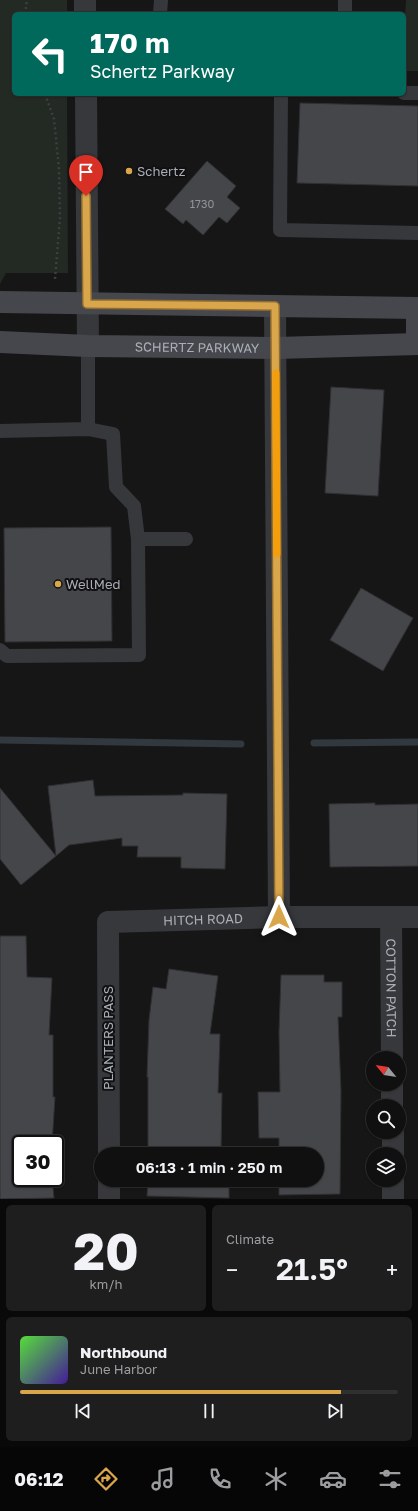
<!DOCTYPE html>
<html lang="en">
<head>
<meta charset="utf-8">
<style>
	:root { --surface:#101011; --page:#1e1e1f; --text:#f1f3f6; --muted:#9c9d9f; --line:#303031; --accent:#daa64b }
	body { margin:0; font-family:"Golos Text",sans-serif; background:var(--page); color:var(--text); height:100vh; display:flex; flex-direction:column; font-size:15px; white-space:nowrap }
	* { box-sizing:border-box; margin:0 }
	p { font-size:13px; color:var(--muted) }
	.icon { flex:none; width:22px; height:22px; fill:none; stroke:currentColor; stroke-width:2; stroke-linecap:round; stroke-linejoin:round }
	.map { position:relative; height:1199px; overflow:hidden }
	.details { display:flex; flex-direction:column; gap:6px; padding:6px; background:#090909; flex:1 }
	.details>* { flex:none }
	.guide { position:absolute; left:12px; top:12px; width:394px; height:84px; border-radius:6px; box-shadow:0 1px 3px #0004,0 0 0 1px var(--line); background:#00695c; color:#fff; overflow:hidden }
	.needle { width:26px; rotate:300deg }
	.tools { position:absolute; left:366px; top:1051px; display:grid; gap:8px }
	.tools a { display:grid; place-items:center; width:40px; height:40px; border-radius:50%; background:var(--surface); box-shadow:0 1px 3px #0004,0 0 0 1px var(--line); font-size:20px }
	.speed { position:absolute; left:12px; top:1135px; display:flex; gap:8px; font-size:20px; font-weight:700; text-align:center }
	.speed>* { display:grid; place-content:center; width:52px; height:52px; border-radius:50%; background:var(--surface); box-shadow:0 1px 3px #0004,0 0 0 1px var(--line); line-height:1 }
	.speed .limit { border:2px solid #111; border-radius:6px; background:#fff; color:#111 }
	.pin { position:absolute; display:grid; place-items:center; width:34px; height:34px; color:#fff; margin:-41px -17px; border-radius:50% 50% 50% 0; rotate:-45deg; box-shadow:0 0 4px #0007 }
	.pin .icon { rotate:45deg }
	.me { position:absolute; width:44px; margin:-22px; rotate:0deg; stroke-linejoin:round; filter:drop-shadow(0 0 3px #0008) }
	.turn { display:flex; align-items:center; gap:14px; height:84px; padding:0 12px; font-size:18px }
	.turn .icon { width:52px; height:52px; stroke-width:2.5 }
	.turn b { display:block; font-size:28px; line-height:34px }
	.big { font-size:30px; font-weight:600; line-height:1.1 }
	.details .card { flex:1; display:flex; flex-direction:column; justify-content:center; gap:6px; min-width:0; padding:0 14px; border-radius:6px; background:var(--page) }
	.details .dial { align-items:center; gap:0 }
	.dial b { font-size:52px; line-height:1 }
	.song { display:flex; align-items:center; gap:12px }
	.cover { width:48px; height:48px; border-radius:6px; background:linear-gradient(135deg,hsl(110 70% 55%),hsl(260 70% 35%)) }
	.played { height:4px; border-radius:2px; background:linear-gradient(90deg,var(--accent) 85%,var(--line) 85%) }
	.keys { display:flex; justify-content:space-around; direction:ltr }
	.heat { display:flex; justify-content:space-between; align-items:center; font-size:22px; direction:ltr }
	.details .tiles { flex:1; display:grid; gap:6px; grid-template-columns:1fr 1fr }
	.card:last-child { grid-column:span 2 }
	.trip { position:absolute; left:94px; top:1147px; width:230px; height:40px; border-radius:20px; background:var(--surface); box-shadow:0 1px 3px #0004,0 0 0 1px var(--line); font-weight:600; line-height:40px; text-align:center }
	.dock { display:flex; height:64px; justify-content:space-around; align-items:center; background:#060607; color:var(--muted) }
	.dock .icon { width:28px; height:28px }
	.dock .current { color:var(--accent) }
	.dock b { font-size:18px; color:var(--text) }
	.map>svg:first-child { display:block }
	.green { fill:#232923 }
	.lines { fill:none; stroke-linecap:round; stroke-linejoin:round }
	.stream { stroke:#31393f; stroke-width:7 }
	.building { fill:#45464a; stroke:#303033 }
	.path { stroke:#3e3f43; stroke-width:2.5; stroke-dasharray:2 3; stroke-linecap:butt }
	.lane { stroke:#37383c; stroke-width:14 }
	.street { stroke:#37383c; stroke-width:22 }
	.secondary { stroke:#46474c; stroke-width:22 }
	.route-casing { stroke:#8e6c31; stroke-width:10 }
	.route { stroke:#daa64b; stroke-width:7 }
	.slow { stroke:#f59e0b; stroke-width:7 }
	.poi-dot { fill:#daa64b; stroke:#111112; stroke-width:1.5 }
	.labels { text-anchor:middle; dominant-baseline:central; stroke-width:4; stroke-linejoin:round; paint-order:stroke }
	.number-label { font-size:11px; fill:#91949b }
	.poi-label { font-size:13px; fill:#aaaeb6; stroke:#111112; text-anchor:start }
	.street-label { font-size:13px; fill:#aaaeb6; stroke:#111112 }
</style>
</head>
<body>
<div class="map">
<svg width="418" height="1199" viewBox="0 0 418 1199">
	<rect width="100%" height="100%" fill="#161617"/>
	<path class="green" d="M0,0H67V14H14V94H67L68,273H6L0,284Z
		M406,0H418V71H406L404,31Z"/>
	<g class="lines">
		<path class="stream" d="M0,740L241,744
			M314,743L418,742"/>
	</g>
	<path class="building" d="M300,103L418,106V186L297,183Z
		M207,161L236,186L227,197L240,208L227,223L219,217L203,235L186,220L183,224L165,209Z
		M331,387L384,390L378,496L325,493Z
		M111,527L112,641L5,642L4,528Z
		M361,588L413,618L383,671L330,640Z
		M93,780L95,796L183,795V793L227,794L225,869L181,868V857H137L138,846H122V838L69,845L56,856L48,786Z
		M0,788L56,856L21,885L0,859Z
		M375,803V805L418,804V866L330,867L329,804Z
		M0,936H26L27,977L52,978L49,1035H53V1097H55L52,1144H21V1178H52L54,1198L0,1199Z
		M169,969L218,976L210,1034H220L218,1093H222L221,1152H230V1154H148V1077H147L149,1020L153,987L166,989Z
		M281,975H324V982H342V1017H338L341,1091L340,1194L279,1195V1180H317V1154H279V1138H259L258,1092H280L279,1032Z
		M148,1180H229V1198L147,1196Z"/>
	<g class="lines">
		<path class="path" d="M25,14L27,0
			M45,94L54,119L59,169L60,218L55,279"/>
		<path class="lane" d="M160,14L161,0
			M345,14V0
			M404,93H418
			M281,94L280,230L418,233
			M88,346V429
			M0,431L88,429L113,434L116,487L134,506L138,539L139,655L7,656L0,650
			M138,539H186"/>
		<g class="street">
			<path d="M85,0V14"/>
			<path d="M86,94L88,346"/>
			<path d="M275,306L279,917"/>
			<path id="s1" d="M391,918L392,1058"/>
			<path d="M392,1084V1106"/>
			<path d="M393,1132V1154"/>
			<path id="s2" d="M109,1154L108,922L279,917H418"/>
			<path d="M109,1180V1199"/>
			<path d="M393,1180V1199"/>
		</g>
		<g class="secondary">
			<path d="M0,302L418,308"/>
			<path id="s3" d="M0,342L88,346L276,348L418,344"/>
			<path d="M417,344V308"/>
		</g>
	</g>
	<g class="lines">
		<defs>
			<path id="route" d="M86,196L87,304L275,306L279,917"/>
		</defs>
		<use href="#route" class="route-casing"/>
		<use href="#route" class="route"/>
		<path class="slow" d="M276,373L277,554"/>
	</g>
	<g class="poi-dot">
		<circle cx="129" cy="171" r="4"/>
		<circle cx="58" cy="584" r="4"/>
	</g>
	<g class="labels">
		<g class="number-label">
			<text x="202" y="203">1730</text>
		</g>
		<g class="poi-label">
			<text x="137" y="171">Schertz</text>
			<text x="66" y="584">WellMed</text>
		</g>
		<g class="street-label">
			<text stroke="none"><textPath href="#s3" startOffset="197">SCHERTZ PARKWAY</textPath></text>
			<text stroke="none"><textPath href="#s2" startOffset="327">HITCH ROAD</textPath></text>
			<text stroke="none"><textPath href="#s1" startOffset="70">COTTON PATCH</textPath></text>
			<text transform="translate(108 1038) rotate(-90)">PLANTERS PASS</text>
		</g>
	</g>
</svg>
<div class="tools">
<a><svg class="needle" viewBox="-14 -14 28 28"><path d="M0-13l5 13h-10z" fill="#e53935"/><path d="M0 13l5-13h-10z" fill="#9c9d9f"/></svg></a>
<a><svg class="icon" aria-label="search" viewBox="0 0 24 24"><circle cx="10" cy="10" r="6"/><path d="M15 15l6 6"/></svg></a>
<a><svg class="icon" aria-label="layers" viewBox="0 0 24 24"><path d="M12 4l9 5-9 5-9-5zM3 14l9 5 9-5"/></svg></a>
</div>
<div class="speed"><div class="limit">30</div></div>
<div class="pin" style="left:86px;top:196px;background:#d93025"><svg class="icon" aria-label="arrive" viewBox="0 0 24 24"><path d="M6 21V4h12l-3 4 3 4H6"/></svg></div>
<svg class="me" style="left:279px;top:917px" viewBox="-20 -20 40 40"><path d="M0-17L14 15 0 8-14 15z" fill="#daa64b" stroke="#fff" stroke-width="4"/></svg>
<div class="trip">06:13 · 1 min · 250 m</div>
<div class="guide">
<div class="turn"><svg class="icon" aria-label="left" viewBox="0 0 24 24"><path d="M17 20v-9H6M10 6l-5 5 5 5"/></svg><div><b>170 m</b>Schertz Parkway</div></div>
</div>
</div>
<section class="details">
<div class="tiles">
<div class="card dial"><b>20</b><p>km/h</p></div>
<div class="card"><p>Climate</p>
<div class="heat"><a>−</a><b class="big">21.5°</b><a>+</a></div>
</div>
<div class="card">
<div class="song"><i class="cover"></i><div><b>Northbound</b><p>June Harbor</p></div></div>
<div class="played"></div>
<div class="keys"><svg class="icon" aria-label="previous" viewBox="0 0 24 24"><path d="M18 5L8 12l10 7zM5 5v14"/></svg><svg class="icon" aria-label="pause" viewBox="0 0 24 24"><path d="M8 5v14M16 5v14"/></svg><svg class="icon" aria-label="next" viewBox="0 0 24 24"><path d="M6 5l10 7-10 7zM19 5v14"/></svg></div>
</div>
</div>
</section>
<nav class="dock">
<b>06:12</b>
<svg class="icon current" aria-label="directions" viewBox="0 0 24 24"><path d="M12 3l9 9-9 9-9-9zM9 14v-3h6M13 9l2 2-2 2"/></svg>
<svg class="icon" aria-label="music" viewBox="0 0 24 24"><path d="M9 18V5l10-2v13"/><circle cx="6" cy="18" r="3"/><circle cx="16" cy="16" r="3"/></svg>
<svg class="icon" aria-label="phone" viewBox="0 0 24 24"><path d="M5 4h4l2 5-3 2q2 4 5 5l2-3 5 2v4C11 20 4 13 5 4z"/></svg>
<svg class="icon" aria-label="climate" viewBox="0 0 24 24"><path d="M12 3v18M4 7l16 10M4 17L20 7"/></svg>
<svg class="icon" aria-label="car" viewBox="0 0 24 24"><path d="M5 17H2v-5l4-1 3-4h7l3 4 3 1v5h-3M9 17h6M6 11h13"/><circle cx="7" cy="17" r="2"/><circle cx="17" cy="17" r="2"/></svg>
<svg class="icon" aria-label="filters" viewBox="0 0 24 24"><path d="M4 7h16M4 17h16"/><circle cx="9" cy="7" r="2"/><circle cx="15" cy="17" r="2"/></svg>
</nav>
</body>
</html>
